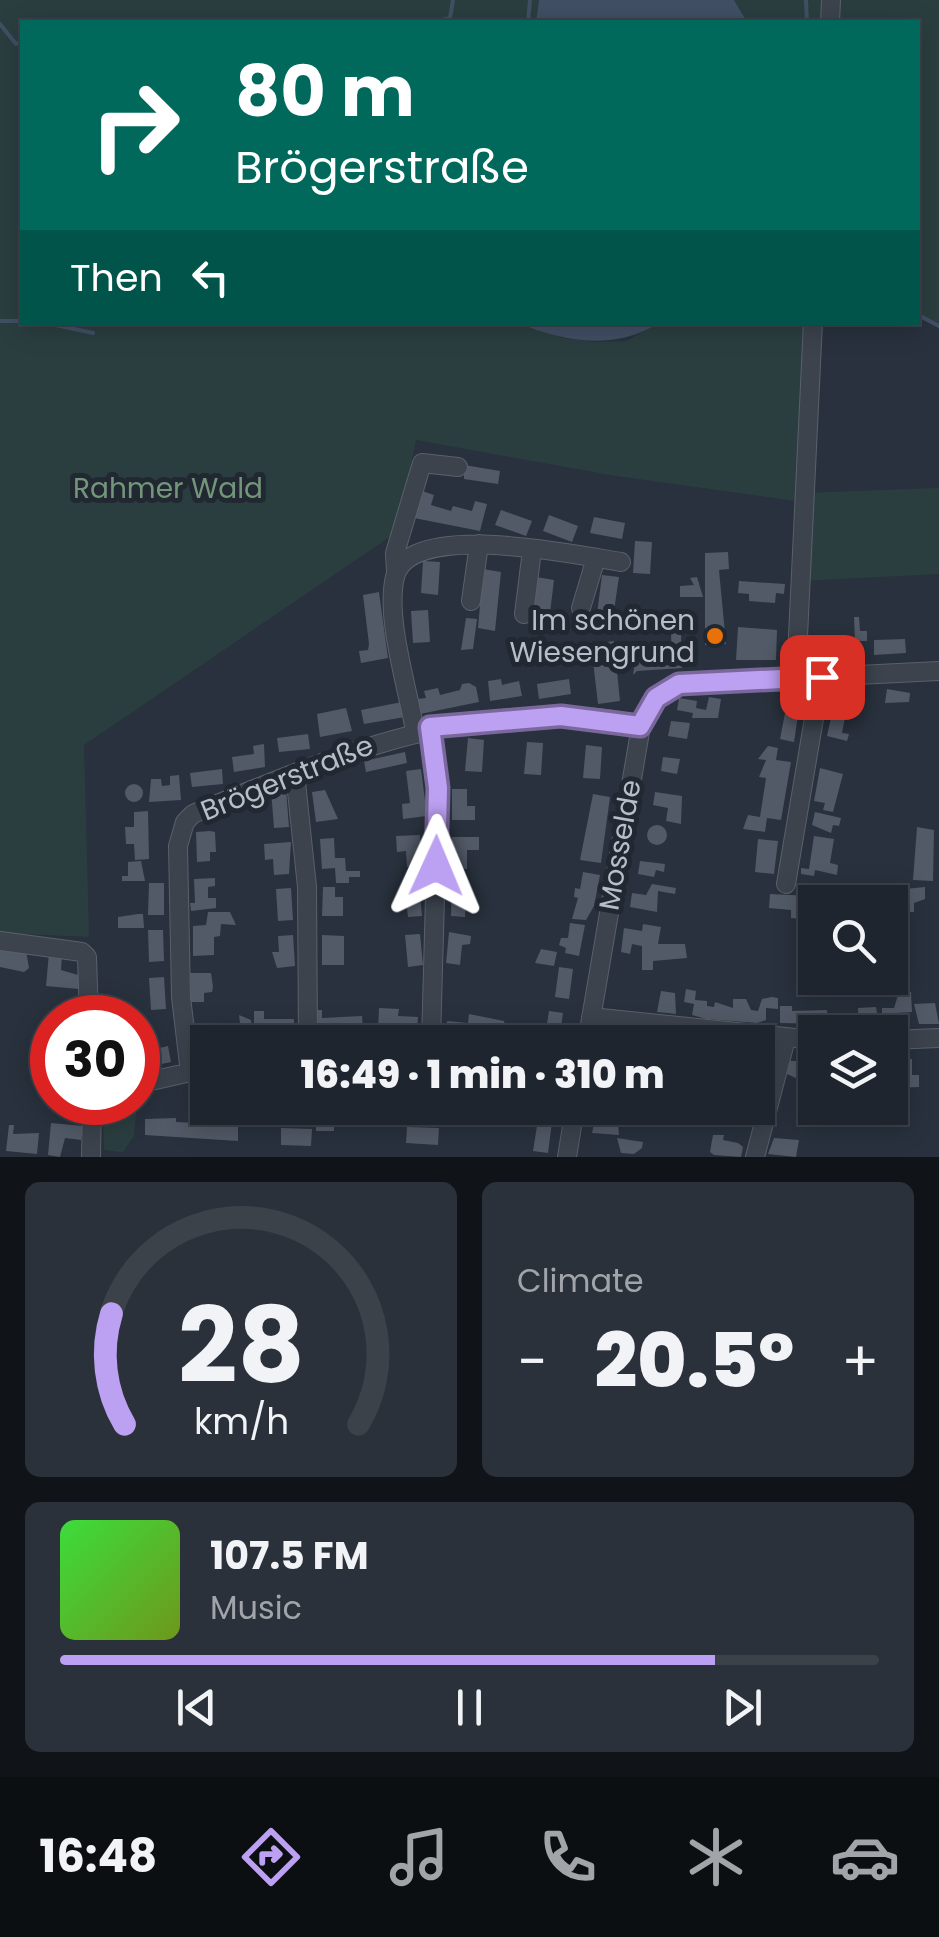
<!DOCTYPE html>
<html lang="en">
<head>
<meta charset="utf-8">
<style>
	:root { --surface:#1e252e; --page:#2b313a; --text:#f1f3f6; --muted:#a1a5aa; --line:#3c424a; --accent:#bca0f2 }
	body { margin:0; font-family:Poppins,sans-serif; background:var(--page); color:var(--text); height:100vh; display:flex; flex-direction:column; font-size:38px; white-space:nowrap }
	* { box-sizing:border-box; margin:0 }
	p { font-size:32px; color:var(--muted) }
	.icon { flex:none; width:55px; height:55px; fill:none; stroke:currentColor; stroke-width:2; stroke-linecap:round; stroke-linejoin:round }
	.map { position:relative; height:1157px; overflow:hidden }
	.side { display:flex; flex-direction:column; gap:25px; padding:25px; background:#101419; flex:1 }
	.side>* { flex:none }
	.guide { position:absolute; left:20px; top:20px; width:900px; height:305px; border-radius:0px; box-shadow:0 5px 25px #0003,0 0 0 2px var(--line); background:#00695c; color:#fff; overflow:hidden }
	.controls { position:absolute; left:798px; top:885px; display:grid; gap:20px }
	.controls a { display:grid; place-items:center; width:110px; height:110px; border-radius:0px; background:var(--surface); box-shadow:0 5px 25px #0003,0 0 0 2px var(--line); font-size:50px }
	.speed { position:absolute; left:30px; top:995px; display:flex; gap:20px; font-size:50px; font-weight:700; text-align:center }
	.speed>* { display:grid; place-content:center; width:130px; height:130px; border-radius:50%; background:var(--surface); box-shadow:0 5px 25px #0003,0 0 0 2px var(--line); line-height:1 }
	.speed .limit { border:15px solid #d22; background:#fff; color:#111 }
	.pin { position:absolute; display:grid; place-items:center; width:85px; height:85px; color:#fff; margin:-42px; border-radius:20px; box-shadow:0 5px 15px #0006 }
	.me { position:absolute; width:110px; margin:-55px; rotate:1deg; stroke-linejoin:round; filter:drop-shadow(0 0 8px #0008) }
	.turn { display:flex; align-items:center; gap:35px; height:210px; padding:0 50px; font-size:45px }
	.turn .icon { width:130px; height:130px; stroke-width:2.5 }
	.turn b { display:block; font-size:70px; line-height:85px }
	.then { display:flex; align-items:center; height:95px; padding:0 50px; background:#0003; gap:20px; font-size:38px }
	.big { font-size:75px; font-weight:800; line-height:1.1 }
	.side .tile { flex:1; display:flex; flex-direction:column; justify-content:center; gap:15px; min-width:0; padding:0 35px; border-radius:15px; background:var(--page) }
	.side .dial { align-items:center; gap:0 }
	.dial svg { height:260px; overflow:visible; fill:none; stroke:var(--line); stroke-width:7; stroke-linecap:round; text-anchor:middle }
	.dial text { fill:var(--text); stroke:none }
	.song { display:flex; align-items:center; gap:30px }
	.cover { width:120px; height:120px; border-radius:15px; background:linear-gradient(135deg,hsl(120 70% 55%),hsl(80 70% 35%)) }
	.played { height:10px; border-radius:5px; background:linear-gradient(90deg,var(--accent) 80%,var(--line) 80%) }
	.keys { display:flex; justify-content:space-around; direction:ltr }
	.heat { display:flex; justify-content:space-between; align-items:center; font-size:55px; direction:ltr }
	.side .tiles { flex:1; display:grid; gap:25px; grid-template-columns:1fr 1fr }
	.tile:last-child { grid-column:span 2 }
	.trip { position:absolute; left:190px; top:1025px; width:585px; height:100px; border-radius:0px; background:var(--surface); box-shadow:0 5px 25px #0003,0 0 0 2px var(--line); font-weight:800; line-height:100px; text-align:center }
	.menu { display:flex; height:160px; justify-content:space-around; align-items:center; background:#0c0f12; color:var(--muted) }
	.menu .icon { width:70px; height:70px }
	.menu .selected { color:var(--accent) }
	.menu b { font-size:45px; color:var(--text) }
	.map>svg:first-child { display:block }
	.green { fill:#2b3e3f }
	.water { fill:#414f64 }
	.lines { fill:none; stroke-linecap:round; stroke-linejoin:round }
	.stream { stroke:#414f64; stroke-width:4 }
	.building { fill:#525a67 }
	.minor-casing { stroke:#5a616b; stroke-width:20 }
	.minor { stroke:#3c434d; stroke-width:18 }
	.route-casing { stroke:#7a689d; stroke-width:25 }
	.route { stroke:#bca0f2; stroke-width:18 }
	.food-dot { fill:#e8710a; stroke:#212832; stroke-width:4 }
	.labels { text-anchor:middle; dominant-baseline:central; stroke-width:10; stroke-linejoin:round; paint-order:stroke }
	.park-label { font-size:28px; fill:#73967a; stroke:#212832 }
	.poi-label { font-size:28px; fill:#b8bec8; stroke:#212832; text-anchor:end }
	.street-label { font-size:28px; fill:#b8bec8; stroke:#212832 }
</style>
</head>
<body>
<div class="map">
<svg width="939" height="1157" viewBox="0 0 939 1157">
	<rect width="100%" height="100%" fill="#28313d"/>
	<path class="green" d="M0,0H539L536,22H22V322H518L563,338L593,342L626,341L659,323H813L804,493L939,488V574L799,581L803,502L616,476L416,440L397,532L84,745L89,937L0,933Z
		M734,0H939V327L918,318V22H747Z
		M137,1103L134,1136L123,1152L104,1150L103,1114L107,1104Z"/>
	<path class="water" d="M539,0H734L747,22H536Z
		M518,323H659C613,351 566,342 518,323Z"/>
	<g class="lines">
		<path class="stream" d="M806,0L807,22
			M433,22L450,18L453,0
			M528,22L530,0
			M0,24L16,44L22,41
			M918,315L939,326
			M0,321H22
			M42,322L93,333"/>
	</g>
	<path class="building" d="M464,465L500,471L498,484L464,479Z
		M422,491L434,495L431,505L451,511L453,506L472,511L475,501L487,504L480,531L414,518Z
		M501,510L532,521L526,536L495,525Z
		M549,515L578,526L572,542L543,531Z
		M594,517L625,523L622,539L590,533Z
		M635,541L652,542L650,574L633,573Z
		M728,552L729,569L719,570L726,644L705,645V553Z
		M423,561L440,562L438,595L421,593Z
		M483,569L501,572L495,631L478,628Z
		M602,575L619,577L613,617L597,614Z
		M536,577L554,580L548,629L531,627Z
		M697,577L703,597H680V586L694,585L690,578Z
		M739,581L785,584L784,594L776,593L775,603L749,601V594L738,593Z
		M379,592L388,658L361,663L359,651L368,650L369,644L363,595Z
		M428,610L430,642L413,643L411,611Z
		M854,617H859L860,631H867V641H855V656L817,658L816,643L855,641Z
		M466,618L477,619L473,649L461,650Z
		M738,627L777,630L776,660H736Z
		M671,633H681L682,668L637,671L633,675L637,651L667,650V659H672Z
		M905,639L906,653L874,655V640Z
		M614,641L620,701L598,704L591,644Z
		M501,679L502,685L519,681L522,696L490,701L488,681Z
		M569,679L571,694L539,699L537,684Z
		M469,683L476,687L479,702L420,714L417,699L426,698L424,691L438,688L440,695L460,690L462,684Z
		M887,689L910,693L909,702L885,703Z
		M783,692L801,696L794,742L780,739L787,703L781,702Z
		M709,697L721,699L718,718H692L693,713L677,710L679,698L697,701L696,708L706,710Z
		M402,702L405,717L364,724L361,710Z
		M834,704L847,707L842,733L849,734L847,741L827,736Z
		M346,708L352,731L320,737L317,714Z
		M671,721L690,723L687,739L668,736Z
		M308,734L310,749L279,752L277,738Z
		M468,738L484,740L482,772L465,771Z
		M527,742L543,743L541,775L524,774Z
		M264,744L265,767L234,772L232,757L254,754L253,746Z
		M586,745L602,747L600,779L583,778Z
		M768,746L778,748L776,760L791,762L781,820L767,818L765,832L743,829L748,815L760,817L766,778L759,777L766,760L758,759Z
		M405,752L407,763L366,772L364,761Z
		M663,757L680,759L677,774L661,771Z
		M820,768L843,774L833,812L823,810L825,803L814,801Z
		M222,769L223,784L192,787L190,773Z
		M421,769L427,816L403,819L402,804L410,803L406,771Z
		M179,775L181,800L149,802L151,779H161L162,786L170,785V776Z
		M125 793a9 9 0 1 1 18 0a9 9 0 1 1-18 0Z
		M286,789L289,827L274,828L271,790Z
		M452,789H467V806H475V820H452Z
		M325,790L338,819L316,822L312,792Z
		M655,792L682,796L681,824L666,821L668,808L653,805Z
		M593,794L610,797L601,863L580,860Z
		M148,811L149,859L135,860L134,844H126L125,827H134V812Z
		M815,812L841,818L839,826L833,825L831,833L812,825Z
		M647 835a10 10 0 1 1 20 0a10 10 0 1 1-20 0Z
		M917,827L934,830L933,881L913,880Z
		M210,831L215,832L216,852H210V861L197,862L196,832Z
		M420,835L421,867H407L406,851L397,852L396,836Z
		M814,836L834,839L830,863L838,865L837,875L815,870L814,876L801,874V868L809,869Z
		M452,837H479V850H467V869L452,868Z
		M334,838L335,858H345L346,871H360V877H349V883H336L335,868L322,869L320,839Z
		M758,839L778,841L774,874L755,872Z
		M291,842L289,874L274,875L273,859L265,860L264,844Z
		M141,861L145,881H122V876H128V862Z
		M640,861L665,864L664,872L656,870L654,877L638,874Z
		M583,872L600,875L594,906L586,920L572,919L578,898L574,897L575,888L580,889Z
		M215,878V886L208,887V898H216V908L191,911L190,903H195L194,879Z
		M149,883H164V915H148Z
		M419,884L422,916L408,917L406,901L400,902L398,892H405L404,886Z
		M452,884L467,885L465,917L451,916Z
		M652,884L676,888L675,894L658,891L657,912L630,907L632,893L646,895Z
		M323,887H335V897H343V916H322Z
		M925,887V899L914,903V912H905V889Z
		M291,888L293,920L278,921L276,889Z
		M770,894L810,896V911L803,910L802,919L791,918V910L769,908Z
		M208,912H230L236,925L221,924L220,936L214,937V955L193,956V926L206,925Z
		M138,914H143L144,928H118V917Z
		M570,923L585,925L579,956L565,953L566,948L559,945L561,938H568Z
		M643,924L661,927L658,944H685L687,958L653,961V970H642V946L632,944L630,954L621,952L624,928L642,931Z
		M148,930H163L164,961L149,962Z
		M449,932L471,936L470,944L462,945L460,965L446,963Z
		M420,934L423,965L408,967L405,935Z
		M293,935L295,966L277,968L272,952H279L278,936Z
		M322,935L344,936V965H322Z
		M0,949L26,951L29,968L24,972L0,967Z
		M541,949L557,952L554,966L535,963Z
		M49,953L62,955L61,970L78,975L79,989L46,986Z
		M559,967L573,969L569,999L555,997Z
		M190,973H211L213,987L212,992L204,993V1002H191Z
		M164,977L166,1009L151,1010L149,978Z
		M686,989L696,991L695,1000L707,1001V1006L714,1007L715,1002L733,1008V999H746L751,1010L758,1011L762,999L772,997L778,998V1009L766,1008V1020L757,1023L706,1019L692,1015L694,1004L684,1002Z
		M661,991L675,993L676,1014L657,1012Z
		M899,992H911L912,1012L895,1013V1026L859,1027L858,1008L876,1007L877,1013H882V1008H894Z
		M935,1003L939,1024H919L914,1004Z
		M780,1006H792V1011L827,1010L828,1024L780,1023Z
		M379,1008L399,1009L398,1016L418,1017L417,1035L378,1029Z
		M314,1010H322V1018L362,1016L363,1029L333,1030V1035H327V1031H314Z
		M254,1011H264V1019H294V1032H254Z
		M549,1011L563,1013L559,1042H544Z
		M469,1014L504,1021L508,1040L446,1034L447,1021L468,1023Z
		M239,1015L251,1020L253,1039H242Z
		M236,1025L239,1042H208V1052H202L199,1038L224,1034V1029Z
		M168,1046L171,1062L138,1069V1053Z
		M912,1059V1075H919V1087L890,1088V1078H899L898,1060Z
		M788,1061H810L809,1084L787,1074Z
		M254,1108H270V1125L254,1126Z
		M317,1108H334V1131H316Z
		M383,1108H399L398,1127L382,1126Z
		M444,1108H462L459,1125L441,1122Z
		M176,1118V1122L238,1125V1141L145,1135V1119Z
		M595,1119L618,1123L619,1135L592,1133Z
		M538,1120L552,1122L548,1153L533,1151Z
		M51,1123L83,1126L81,1140L65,1138L60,1157L48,1155Z
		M9,1125H14L13,1134L39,1133L37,1154L6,1151Z
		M407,1127L439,1128L438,1145L406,1143Z
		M281,1128L312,1129L311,1146L281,1145Z
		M713,1135H724L723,1140L738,1143L743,1147L741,1157L714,1155L710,1152Z
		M617,1138L643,1142L642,1148L634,1154L621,1153Z
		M774,1138L799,1140L796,1157L768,1154Z"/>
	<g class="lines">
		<defs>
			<path id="minor" d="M830,22L831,0
				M396,572L395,553L422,463L458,467
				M471,601L479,544
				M581,608L596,558
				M524,614L532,550
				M796,678L813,322
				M431,727L438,788L431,1042
				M415,731C408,689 385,617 395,577C409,519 577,555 621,562
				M295,773L307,887L308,1042
				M786,884L821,677
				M0,941L82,952L87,957L89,1018
				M591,1017L815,1040
				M890,1040L939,1038
				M587,1042L641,726L656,698L679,684L939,671
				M190,1073L181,997L178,846L185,822L193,814C311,766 420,718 549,716C579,716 611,717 641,726
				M138,1084L208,1068
				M91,1157L92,1102
				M567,1157L575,1108
				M755,1157L786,1039"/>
		</defs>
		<use href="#minor" class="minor-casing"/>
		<use href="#minor" class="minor"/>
	</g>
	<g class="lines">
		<defs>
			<path id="route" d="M436,866L438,788L430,727L561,716L640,726L656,698L679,684L822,677"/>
		</defs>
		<use href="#route" class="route-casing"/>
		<use href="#route" class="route"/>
	</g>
	<circle class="food-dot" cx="715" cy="636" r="10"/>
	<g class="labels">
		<g class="park-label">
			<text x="168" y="488">Rahmer Wald</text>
		</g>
		<g class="poi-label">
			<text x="695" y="620">Im schönen<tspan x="695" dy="32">Wiesengrund</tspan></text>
		</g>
		<g class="street-label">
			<text transform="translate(287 778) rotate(-22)">Brögerstraße</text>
			<text transform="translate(620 845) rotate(-80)">Mosselde</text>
		</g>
	</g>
</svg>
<div class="controls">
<a><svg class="icon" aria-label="search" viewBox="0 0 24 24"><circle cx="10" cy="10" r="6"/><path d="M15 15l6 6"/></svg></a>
<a><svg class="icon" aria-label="layers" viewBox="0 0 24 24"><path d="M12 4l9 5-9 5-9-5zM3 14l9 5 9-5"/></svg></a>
</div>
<div class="speed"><div class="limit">30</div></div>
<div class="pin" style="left:822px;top:677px;background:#d93025"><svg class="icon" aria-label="arrive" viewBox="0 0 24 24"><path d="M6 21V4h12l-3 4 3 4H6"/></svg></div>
<svg class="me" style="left:436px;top:866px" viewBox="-20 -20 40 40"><path d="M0-17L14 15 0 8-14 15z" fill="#bca0f2" stroke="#fff" stroke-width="4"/></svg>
<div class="trip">16:49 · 1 min · 310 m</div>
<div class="guide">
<div class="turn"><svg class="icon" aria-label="right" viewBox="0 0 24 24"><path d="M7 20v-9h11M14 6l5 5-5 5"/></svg><div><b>80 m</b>Brögerstraße</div></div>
<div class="then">Then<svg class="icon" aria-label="left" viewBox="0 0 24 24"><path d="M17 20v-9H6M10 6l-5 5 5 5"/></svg></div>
</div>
</div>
<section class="side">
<div class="tiles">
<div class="tile dial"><svg viewBox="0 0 100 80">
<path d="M14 69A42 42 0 1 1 86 69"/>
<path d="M14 69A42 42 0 0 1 10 35" stroke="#bca0f2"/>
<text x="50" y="56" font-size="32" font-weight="700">28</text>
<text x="50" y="72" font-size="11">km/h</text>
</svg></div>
<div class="tile"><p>Climate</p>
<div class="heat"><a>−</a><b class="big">20.5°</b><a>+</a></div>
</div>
<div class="tile">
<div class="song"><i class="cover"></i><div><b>107.5 FM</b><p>Music</p></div></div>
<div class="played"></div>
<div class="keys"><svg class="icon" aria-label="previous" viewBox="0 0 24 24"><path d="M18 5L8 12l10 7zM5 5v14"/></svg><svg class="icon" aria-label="pause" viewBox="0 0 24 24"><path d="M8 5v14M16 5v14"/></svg><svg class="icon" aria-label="next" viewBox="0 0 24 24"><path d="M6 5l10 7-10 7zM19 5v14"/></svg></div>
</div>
</div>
</section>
<nav class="menu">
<b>16:48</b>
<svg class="icon selected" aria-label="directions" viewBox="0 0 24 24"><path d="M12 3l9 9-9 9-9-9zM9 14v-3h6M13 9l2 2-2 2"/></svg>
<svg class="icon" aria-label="music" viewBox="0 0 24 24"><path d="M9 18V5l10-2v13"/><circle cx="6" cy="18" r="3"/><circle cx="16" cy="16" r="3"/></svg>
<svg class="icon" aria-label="phone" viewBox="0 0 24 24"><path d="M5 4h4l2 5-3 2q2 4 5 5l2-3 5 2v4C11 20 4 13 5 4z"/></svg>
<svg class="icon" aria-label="climate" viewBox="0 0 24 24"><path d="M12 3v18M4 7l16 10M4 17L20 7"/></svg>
<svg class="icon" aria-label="car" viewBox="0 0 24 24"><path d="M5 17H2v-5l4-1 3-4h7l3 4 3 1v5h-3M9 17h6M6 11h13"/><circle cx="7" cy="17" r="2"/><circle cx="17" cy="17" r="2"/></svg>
</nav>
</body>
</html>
